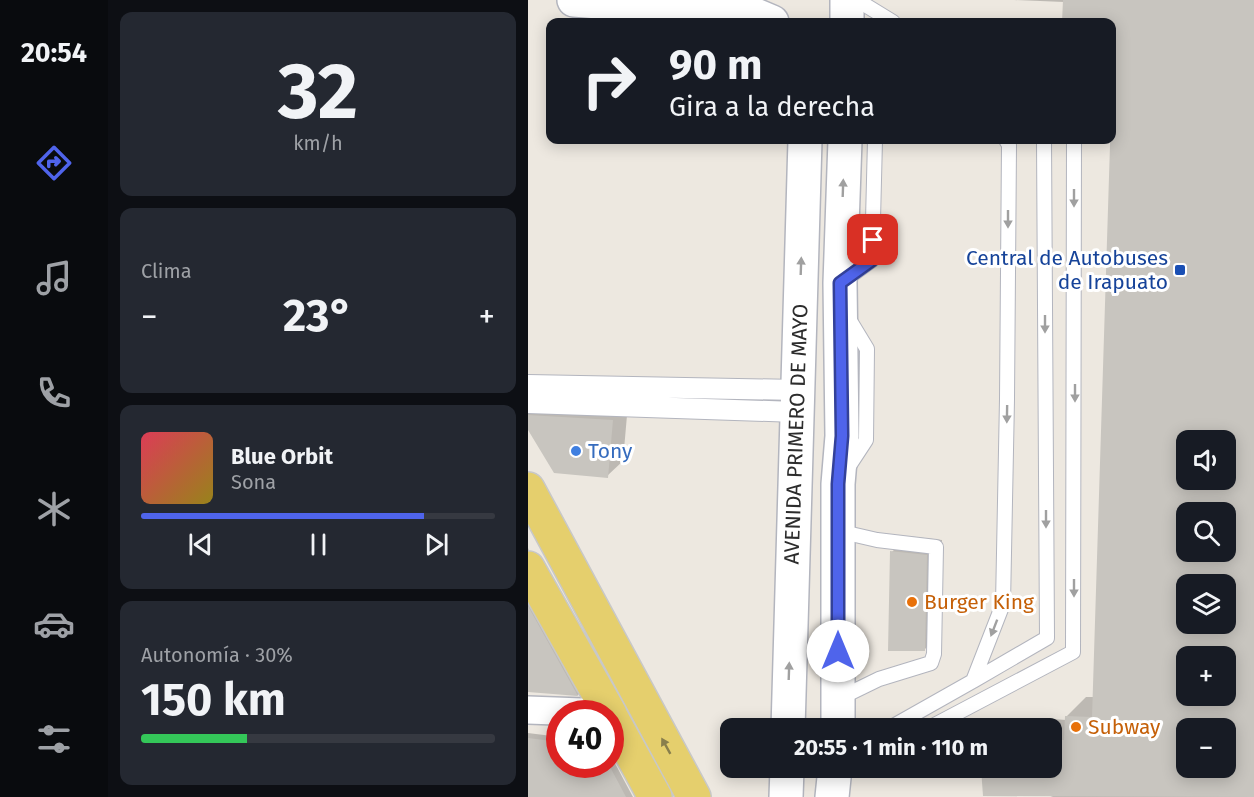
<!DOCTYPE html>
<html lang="es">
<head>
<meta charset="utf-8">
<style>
	:root { --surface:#171b24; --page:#242831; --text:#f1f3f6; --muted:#9ea1a6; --line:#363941; --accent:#4f64eb }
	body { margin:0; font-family:"Fira Sans",sans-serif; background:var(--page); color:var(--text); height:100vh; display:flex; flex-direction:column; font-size:22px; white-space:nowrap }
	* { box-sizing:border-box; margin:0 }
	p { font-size:20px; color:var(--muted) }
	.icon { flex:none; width:33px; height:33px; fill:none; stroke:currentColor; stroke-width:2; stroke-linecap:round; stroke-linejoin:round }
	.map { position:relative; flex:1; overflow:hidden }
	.side { display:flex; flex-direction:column; gap:12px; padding:12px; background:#0d0f14; width:420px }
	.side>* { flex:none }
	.hud { position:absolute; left:18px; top:18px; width:570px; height:126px; border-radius:12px; box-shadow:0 3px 15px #0003; background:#171b24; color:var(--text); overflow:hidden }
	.tools { position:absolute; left:648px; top:430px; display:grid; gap:12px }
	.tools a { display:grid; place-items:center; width:60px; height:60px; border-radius:12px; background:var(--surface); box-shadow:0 3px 15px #0003; font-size:30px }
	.speed { position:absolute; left:18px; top:700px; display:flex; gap:12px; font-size:30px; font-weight:700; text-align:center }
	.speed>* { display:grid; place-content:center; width:78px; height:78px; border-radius:50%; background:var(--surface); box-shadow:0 3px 15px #0003; line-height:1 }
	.speed .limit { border:9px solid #d22; background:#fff; color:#111 }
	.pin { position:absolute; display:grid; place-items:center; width:51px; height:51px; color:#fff; margin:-26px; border-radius:12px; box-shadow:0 3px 9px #0006 }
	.me { position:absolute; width:66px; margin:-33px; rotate:0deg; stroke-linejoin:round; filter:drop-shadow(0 0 4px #0008) }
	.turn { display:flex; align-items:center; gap:21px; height:126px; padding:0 24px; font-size:27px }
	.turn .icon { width:78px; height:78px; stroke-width:2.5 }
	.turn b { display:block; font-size:42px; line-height:51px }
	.big { font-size:45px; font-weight:700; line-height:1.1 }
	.side .tile { flex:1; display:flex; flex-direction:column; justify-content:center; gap:9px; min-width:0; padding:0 21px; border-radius:12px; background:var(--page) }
	.side .dial { align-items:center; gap:0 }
	.dial b { font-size:78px; line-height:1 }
	.song { display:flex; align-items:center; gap:18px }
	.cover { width:72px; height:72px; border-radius:9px; background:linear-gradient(135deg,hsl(350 70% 55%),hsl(50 70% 35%)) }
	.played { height:6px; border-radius:3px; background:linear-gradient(90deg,var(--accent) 80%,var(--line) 80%) }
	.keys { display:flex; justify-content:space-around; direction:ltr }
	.heat { display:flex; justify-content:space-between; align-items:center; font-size:33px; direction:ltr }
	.charge { height:9px; border-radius:4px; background:linear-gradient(90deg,#34c759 30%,var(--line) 0) }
	.trip { position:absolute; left:192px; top:718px; width:342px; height:60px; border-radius:12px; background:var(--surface); box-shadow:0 3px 15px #0003; font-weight:700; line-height:60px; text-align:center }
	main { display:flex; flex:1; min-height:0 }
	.dock { display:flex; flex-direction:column; width:108px; justify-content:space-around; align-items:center; background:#090b0e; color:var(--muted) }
	.dock .icon { width:42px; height:42px }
	.dock .current { color:var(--accent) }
	.dock b { font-size:27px; color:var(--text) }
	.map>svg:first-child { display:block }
	.shadow { fill:#0003; fill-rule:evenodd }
	.building { fill:#c8c5bf; fill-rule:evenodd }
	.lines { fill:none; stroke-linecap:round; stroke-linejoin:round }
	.service-casing { stroke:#b3b5be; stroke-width:16 }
	.pedestrian-casing { stroke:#b3b5be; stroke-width:22 }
	.minor-casing { stroke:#b3b5be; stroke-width:30 }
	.tertiary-casing { stroke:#b3b5be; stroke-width:36 }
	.primary-casing { stroke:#c8c8c8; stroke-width:36 }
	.service { stroke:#fff; stroke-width:14 }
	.pedestrian { stroke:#fff; stroke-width:20 }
	.minor { stroke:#fff; stroke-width:27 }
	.tertiary { stroke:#fff; stroke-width:33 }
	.primary { stroke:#e5cf6d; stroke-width:33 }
	.oneway { fill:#a0a0a0 }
	.oneway2 { fill:#887e4c }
	.route-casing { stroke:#334199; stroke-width:15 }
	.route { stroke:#4f64eb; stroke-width:10 }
	.transit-dot { fill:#1a4fb4; stroke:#fff; stroke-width:2 }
	.shop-dot { fill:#3f7fe0; stroke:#fff; stroke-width:2 }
	.food-dot { fill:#e8710a; stroke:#fff; stroke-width:2 }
	.labels { text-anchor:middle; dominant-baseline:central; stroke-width:6; stroke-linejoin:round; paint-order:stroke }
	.transit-label { font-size:21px; fill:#164399; stroke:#fff; text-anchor:end }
	.street-label { font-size:21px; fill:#2c2c2c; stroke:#fff }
	.shop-label { font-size:21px; fill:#366cbe; stroke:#fff; text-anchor:start }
	.food-label { font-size:21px; fill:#c56008; stroke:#fff; text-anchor:start }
</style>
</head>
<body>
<main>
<nav class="dock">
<b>20:54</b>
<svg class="icon current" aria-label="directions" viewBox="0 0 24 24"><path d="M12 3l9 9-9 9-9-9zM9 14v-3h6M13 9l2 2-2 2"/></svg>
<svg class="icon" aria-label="music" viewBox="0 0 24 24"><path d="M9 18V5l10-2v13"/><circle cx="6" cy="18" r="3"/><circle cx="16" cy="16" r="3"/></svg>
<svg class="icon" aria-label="phone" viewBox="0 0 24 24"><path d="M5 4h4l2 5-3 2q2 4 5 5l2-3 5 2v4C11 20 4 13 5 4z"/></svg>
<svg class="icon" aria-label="climate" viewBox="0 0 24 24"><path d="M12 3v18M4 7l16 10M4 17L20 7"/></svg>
<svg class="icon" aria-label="car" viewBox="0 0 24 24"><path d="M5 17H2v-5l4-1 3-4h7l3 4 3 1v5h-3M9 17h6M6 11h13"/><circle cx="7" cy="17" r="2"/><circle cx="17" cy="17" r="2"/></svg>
<svg class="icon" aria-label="filters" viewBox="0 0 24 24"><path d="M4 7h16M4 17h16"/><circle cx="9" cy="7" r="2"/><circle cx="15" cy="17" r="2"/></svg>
</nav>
<section class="side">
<div class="tile dial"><b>32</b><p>km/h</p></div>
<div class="tile"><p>Clima</p>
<div class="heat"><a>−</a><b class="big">23°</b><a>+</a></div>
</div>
<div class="tile">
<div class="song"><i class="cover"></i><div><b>Blue Orbit</b><p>Sona</p></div></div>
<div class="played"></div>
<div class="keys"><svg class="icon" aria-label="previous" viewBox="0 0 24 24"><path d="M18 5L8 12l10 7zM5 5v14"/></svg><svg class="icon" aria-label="pause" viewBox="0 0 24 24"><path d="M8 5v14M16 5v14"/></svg><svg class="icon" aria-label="next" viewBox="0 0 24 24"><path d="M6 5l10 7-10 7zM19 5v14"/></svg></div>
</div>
<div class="tile"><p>Autonomía · 30%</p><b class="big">150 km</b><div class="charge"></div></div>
</section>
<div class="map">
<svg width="726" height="797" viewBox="0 0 726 797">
	<rect width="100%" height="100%" fill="#ede8e0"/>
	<path class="shadow" d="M486,0H726V797H525L454,768H524V729H491L525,719L538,720V717L558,697H566L587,49H584V22H535L536,2ZM658,441H698V480H658ZM658,513H698V552H658ZM658,585H698V624H658ZM658,657H698V696H658ZM658,729H698V768H658Z
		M0,401L100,404L95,461L79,476L0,427Z
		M379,536L414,540L412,634L396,650L364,552Z
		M0,548L3,557L69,675L50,695L0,690Z
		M0,733L32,737V765H82V754L105,797H0Z"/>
	<path class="building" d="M535,0H726V797L455,796L453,768H524V739L536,740L537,716L564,717L585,50H584V22H534ZM658,441H698V480H658ZM658,513H698V552H658ZM658,585H698V624H658ZM658,657H698V696H658ZM658,729H698V768H658Z
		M0,415L85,420L80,478L26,473L0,430Z
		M362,551L399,555L397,651H360Z
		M0,606L50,696L0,692Z
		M0,738L32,742V765H81L98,797H0Z"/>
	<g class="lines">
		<defs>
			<path id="service" d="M329,0L365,22
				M314,282L344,260L347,140
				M319,316L339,349L338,440L319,469
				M310,531L349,540L408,547L406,654L403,663L351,679L312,698
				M445,681L519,638L516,140
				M360,729L445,681L475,604L479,399L481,145L478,140
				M399,729L545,652L546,140"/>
			<path id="pedestrian" d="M0,385L269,390
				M0,403L268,412"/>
			<path id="minor" d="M0,710L81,713"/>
			<path id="tertiary" d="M46,0L168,10L218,11L244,22
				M319,22V0
				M260,729L277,140
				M310,729V484L314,436L312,283L317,140
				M258,797L259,768
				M304,797L307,768"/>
			<path id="primary" d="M0,489L166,797
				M0,568L82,714
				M82,715L127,797"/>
		</defs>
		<use href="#service" class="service-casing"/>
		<use href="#pedestrian" class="pedestrian-casing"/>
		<use href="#minor" class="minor-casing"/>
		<use href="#tertiary" class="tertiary-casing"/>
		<use href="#primary" class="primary-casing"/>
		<use href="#service" class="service"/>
		<use href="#pedestrian" class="pedestrian"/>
		<use href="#minor" class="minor"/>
		<use href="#tertiary" class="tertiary"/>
		<use href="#primary" class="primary"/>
	</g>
	<defs><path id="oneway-solid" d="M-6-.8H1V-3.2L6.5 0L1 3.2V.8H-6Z" transform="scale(1.5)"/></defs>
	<g class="oneway">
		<use href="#oneway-solid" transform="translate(315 188) rotate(-88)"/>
		<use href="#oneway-solid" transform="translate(546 198) rotate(90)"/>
		<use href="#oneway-solid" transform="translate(480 219) rotate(90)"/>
		<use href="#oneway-solid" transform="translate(273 266) rotate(-88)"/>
		<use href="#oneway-solid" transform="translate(517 324) rotate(90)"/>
		<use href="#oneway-solid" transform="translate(547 393) rotate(90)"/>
		<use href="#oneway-solid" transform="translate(479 414) rotate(91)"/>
		<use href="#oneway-solid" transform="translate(518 519) rotate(90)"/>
		<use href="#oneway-solid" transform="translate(546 588) rotate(90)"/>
		<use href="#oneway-solid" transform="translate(466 628) rotate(111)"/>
		<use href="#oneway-solid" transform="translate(261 671) rotate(-88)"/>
	</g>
	<use class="oneway2" href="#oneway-solid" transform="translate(138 746) rotate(-119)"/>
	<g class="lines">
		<defs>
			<path id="route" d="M310,651V484L314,436L312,283L344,260L345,240"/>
		</defs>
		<use href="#route" class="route-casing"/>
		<use href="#route" class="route"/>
	</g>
	<rect class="transit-dot" x="646" y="264" width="12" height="12" rx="3"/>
	<circle class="shop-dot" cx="48" cy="451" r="6"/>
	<g class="food-dot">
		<circle cx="384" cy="602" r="6"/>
		<circle cx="548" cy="727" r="6"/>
	</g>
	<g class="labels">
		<g class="transit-label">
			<text x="640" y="258">Central de Autobuses<tspan x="640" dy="24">de Irapuato</tspan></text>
		</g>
		<g class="street-label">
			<text transform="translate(268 434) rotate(-88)">AVENIDA PRIMERO DE MAYO</text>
		</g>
		<g class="shop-label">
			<text x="60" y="451">Tony</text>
		</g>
		<g class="food-label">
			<text x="396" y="602">Burger King</text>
			<text x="560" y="727">Subway</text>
		</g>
	</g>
</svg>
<div class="tools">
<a><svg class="icon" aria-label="sound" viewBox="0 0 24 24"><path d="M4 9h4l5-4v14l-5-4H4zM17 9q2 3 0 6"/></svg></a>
<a><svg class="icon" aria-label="search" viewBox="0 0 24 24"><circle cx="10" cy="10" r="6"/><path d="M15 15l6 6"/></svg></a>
<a><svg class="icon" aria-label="layers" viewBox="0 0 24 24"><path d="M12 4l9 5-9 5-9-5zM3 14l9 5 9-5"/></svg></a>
<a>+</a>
<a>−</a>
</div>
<div class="speed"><div class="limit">40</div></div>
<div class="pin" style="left:345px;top:240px;background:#d93025"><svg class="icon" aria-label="arrive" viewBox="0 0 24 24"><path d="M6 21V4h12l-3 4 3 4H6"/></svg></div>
<svg class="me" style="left:310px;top:651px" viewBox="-20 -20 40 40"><circle r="19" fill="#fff"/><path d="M0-13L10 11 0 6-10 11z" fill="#4f64eb"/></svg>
<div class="trip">20:55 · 1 min · 110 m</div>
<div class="hud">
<div class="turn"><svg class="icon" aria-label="right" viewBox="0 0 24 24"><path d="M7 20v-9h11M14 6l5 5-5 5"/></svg><div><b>90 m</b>Gira a la derecha</div></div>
</div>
</div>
</main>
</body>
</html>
